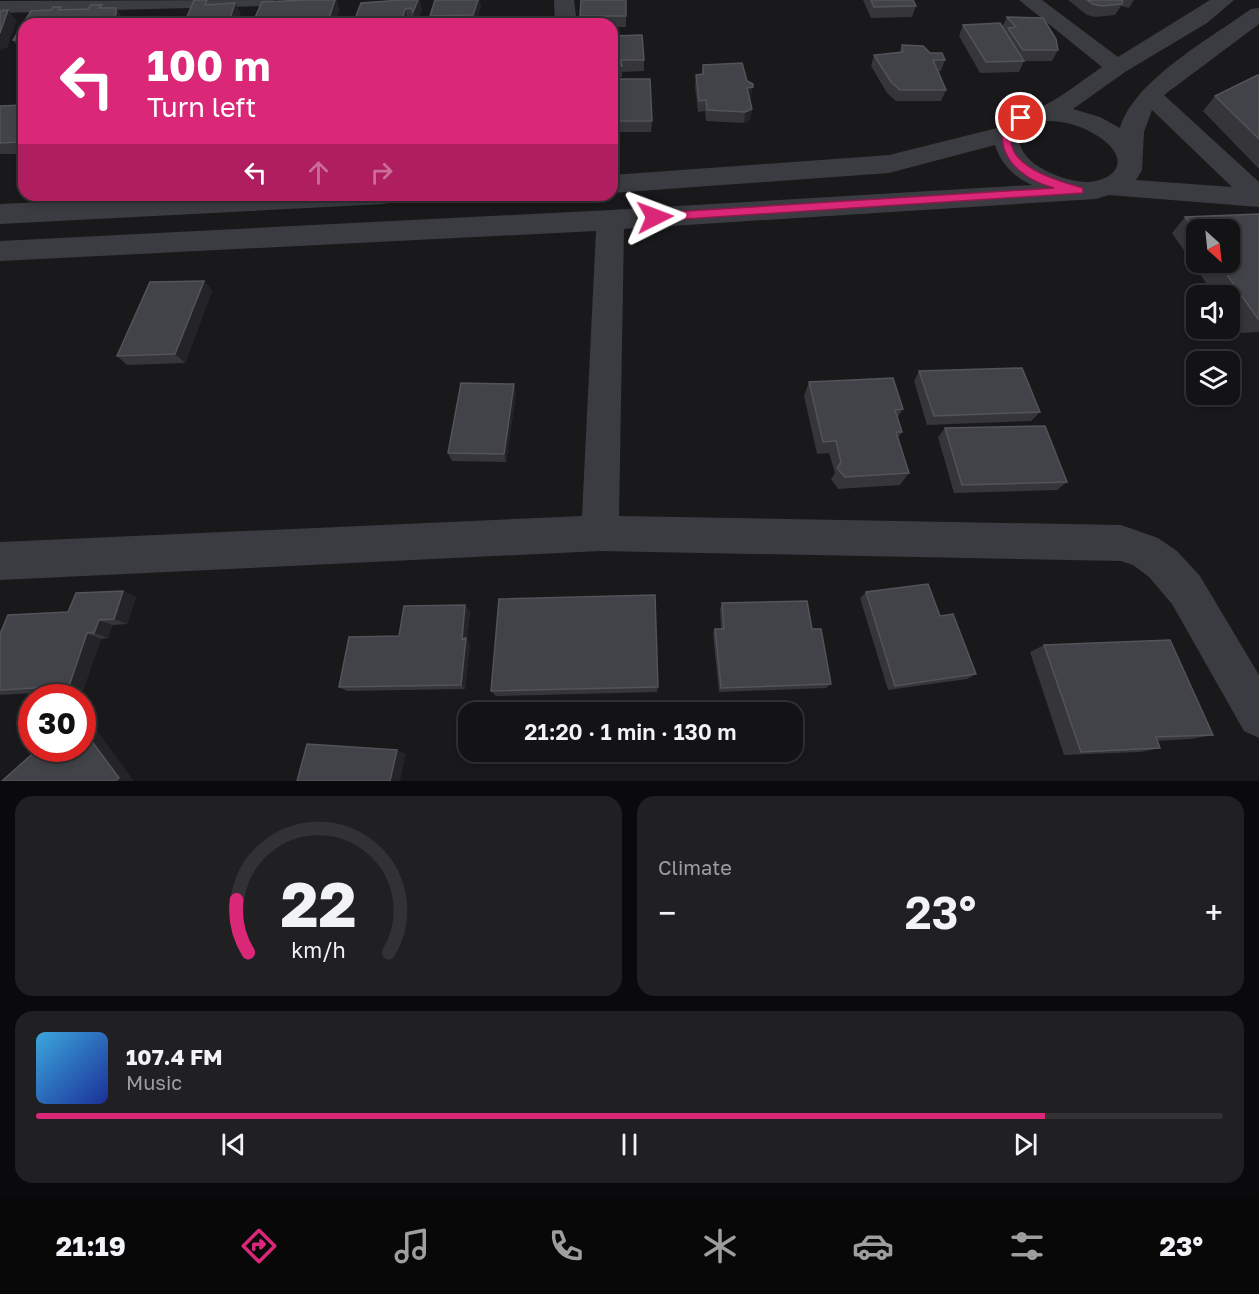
<!DOCTYPE html>
<html lang="en">
<head>
<meta charset="utf-8">
<style>
	:root { --surface:#131315; --page:#202022; --text:#f1f3f6; --muted:#9d9ea0; --line:#323234; --accent:#db2777 }
	body { margin:0; font-family:"Golos Text",sans-serif; background:var(--page); color:var(--text); height:100vh; display:flex; flex-direction:column; font-size:22px; white-space:nowrap }
	* { box-sizing:border-box; margin:0 }
	p { font-size:20px; color:var(--muted) }
	.icon { flex:none; width:33px; height:33px; fill:none; stroke:currentColor; stroke-width:2; stroke-linecap:round; stroke-linejoin:round }
	.map { position:relative; height:781px; overflow:hidden }
	.drawer { display:flex; flex-direction:column; gap:15px; padding:15px; background:#0a0a0c; flex:1 }
	.drawer>* { flex:none }
	.top-card { position:absolute; left:18px; top:18px; width:600px; height:183px; border-radius:18px; box-shadow:0 3px 9px #0003,0 0 0 2px var(--line); background:#db2777; color:#fff; overflow:hidden }
	.needle { width:39px; rotate:153deg }
	.controls { position:absolute; left:1186px; top:219px; display:grid; gap:12px }
	.controls a { display:grid; place-items:center; width:54px; height:54px; border-radius:12px; background:var(--surface); box-shadow:0 3px 9px #0003,0 0 0 2px var(--line); font-size:30px }
	.speed { position:absolute; left:18px; top:684px; display:flex; gap:12px; font-size:30px; font-weight:700; text-align:center }
	.speed>* { display:grid; place-content:center; width:78px; height:78px; border-radius:50%; background:var(--surface); box-shadow:0 3px 9px #0003,0 0 0 2px var(--line); line-height:1 }
	.speed .limit { border:9px solid #d22; background:#fff; color:#111 }
	.pin { position:absolute; display:grid; place-items:center; width:51px; height:51px; color:#fff; margin:-26px; border:3px solid #fff; border-radius:50%; box-shadow:0 2px 6px #0007 }
	.me { position:absolute; width:66px; margin:-33px; rotate:87deg; stroke-linejoin:round; filter:drop-shadow(0 0 4px #0008) }
	.turn { display:flex; align-items:center; gap:21px; height:126px; padding:0 30px; font-size:27px }
	.turn .icon { width:78px; height:78px; stroke-width:2.5 }
	.turn b { display:block; font-size:42px; line-height:51px }
	.lanes { display:flex; align-items:center; height:57px; padding:0 30px; background:#0003; justify-content:center; gap:30px; direction:ltr }
	.lanes .off { opacity:.35 }
	.big { font-size:45px; font-weight:600; line-height:1.1 }
	.drawer .card { flex:1; display:flex; flex-direction:column; justify-content:center; gap:9px; min-width:0; padding:0 21px; border-radius:18px; background:var(--page) }
	.drawer .dial { align-items:center; gap:0 }
	.dial svg { height:156px; overflow:visible; fill:none; stroke:var(--line); stroke-width:7; stroke-linecap:round; text-anchor:middle }
	.dial text { fill:var(--text); stroke:none }
	.song { display:flex; align-items:center; gap:18px }
	.cover { width:72px; height:72px; border-radius:9px; background:linear-gradient(135deg,hsl(200 70% 55%),hsl(230 70% 35%)) }
	.played { height:6px; border-radius:3px; background:linear-gradient(90deg,var(--accent) 85%,var(--line) 85%) }
	.keys { display:flex; justify-content:space-around; direction:ltr }
	.heat { display:flex; justify-content:space-between; align-items:center; font-size:33px; direction:ltr }
	.drawer .tiles { flex:1; display:grid; gap:15px; grid-template-columns:1fr 1fr }
	.card:last-child { grid-column:span 2 }
	.trip { position:absolute; left:458px; top:702px; width:345px; height:60px; border-radius:18px; background:var(--surface); box-shadow:0 3px 9px #0003,0 0 0 2px var(--line); font-weight:600; line-height:60px; text-align:center }
	.tabs { display:flex; height:96px; justify-content:space-around; align-items:center; background:#080808; color:var(--muted) }
	.tabs .icon { width:42px; height:42px }
	.tabs .on { color:var(--accent) }
	.tabs b { font-size:27px; color:var(--text) }
	.map>svg:first-child { display:block }
	.lines { fill:none; stroke-linecap:round; stroke-linejoin:round }
	.minor { fill:#3a3c41; fill-rule:evenodd }
	.wall { fill:#35353a; fill-rule:evenodd }
	.shaded-wall { fill:#242428 }
	.building { fill:#424348; stroke:#52545a; stroke-width:1.5 }
	.route { fill:#db2777; stroke:#8e194d; stroke-width:1.5 }
</style>
</head>
<body>
<div class="map">
<svg width="1259" height="781" viewBox="0 0 1259 781">
	<rect width="100%" height="100%" fill="#19191c"/>
	<g class="lines">
		<path class="minor" d="M274,0L271,4L264,6L0,13V1Z
			M554,0H574L577,24H555Z
			M1019,0H1042L1118,57L1210,0H1234L1207,23L1125,72L1073,109L1100,117L1120,128C1134,80 1211,38 1251,9L1259,8V24L1164,95L1259,182V207L1109,195L1096,199L624,229L619,516L1121,525L1158,538L1177,551L1200,576L1259,675V738L1244,731L1172,604L1149,577L1133,565L1121,561L600,551L0,580V542L582,516L596,231L0,261V241L610,210L1032,185C1014,177 1001,164 995,145L889,173L612,193V175L889,155L997,128C1012,105 1027,114 1047,104C1066,94 1084,79 1102,67ZM1152,110L1232,187L1136,180L1142,170L1144,132ZM1052,121C1072,122 1092,130 1107,143C1131,165 1110,182 1085,182C1061,181 1010,161 1021,131L1033,122Z
			M193,195H397L394,202L384,204L0,224V204Z"/>
	</g>
	<path class="wall" d="M306,0H336L339,10L335,24H252Z
		M402,0H419L422,10L416,24L414,19L408,20L407,24H353Z
		M626,0V27H612V24H580V16Z
		M863,0H913L916,6L912,17L871,18Z
		M1068,0H1134L1129,8L1121,6L1115,15L1095,17L1087,15Z
		M91,5H102L104,8H116L123,19V24H24V51H21L13,40L31,11L51,10L53,7H61L63,10L88,9Z
		M481,5L476,24H432L430,16Z
		M1007,17L1058,50L1052,61H1024L1019,72L980,73L959,36L963,25L1002,27Z
		M612,36L644,60V71L622,72V77H612Z
		M902,45L930,53L945,60L941,71H938L946,90L941,101H896L887,93L871,66L874,55L899,53Z
		M703,65L751,98L749,99L752,109L750,120L744,123L706,121L705,111L698,112L695,86L696,75H702Z
		M1259,76V169L1203,111L1215,96Z
		M612,79L652,121L651,132H612Z
		M24,105V154H0V106Z
		M1259,214V332L1241,333L1230,317V296H1215L1172,233L1185,217ZM1197,230L1230,262H1197Z
		M204,281L212,291L185,363L127,365L117,356Z
		M919,371L1040,412L1031,421L927,425L914,381Z
		M809,382L903,409L897,418L902,432L898,438L909,473L900,485L838,489L831,479L835,473L829,453L817,454L804,396Z
		M516,393L506,462L452,461L448,453Z
		M945,428L1067,482L1057,490L954,493L938,437Z
		M123,591L136,597L127,624L112,625L108,638L101,639L83,690L0,695V634L68,612Z
		M866,592L940,616L976,674L967,679L888,690L860,598Z
		M722,603L812,629L831,684L826,688L719,692L713,634L715,629H721L720,609Z
		M470,611L467,639L470,643L465,689L347,691L339,687L399,636Z
		M1044,645L1213,735L1191,739L1157,741L1160,748L1140,752L1064,755L1030,652Z
		M658,687L657,692L496,696L491,691Z"/>
	<path class="shaded-wall" d="M335,0L339,10L335,24H330L328,21Z
		M418,0L422,10L416,24L413,12Z
		M478,0H480L481,5L476,24H475L473,15Z
		M235,3L241,14L237,24H228Z
		M116,8L123,19V24H110Z
		M405,9L408,20L407,24H401Z
		M8,10L17,21L7,48L0,49V33Z
		M753,84L751,98L745,100L747,88Z
		M752,109L750,120L744,123L745,112Z
		M24,135V148L19,142Z
		M204,281L212,291L185,363L175,354Z
		M514,384L516,393L506,462L504,454Z
		M123,591L136,597L127,624L114,619Z
		M465,605L470,611L467,639L470,643L465,689L461,685L462,639Z
		M99,620L112,625L108,638L94,633Z
		M87,633L101,639L83,690L69,686Z
		M82,723L94,726L133,780L132,781H116L82,728Z
		M397,750L406,754L400,781H390Z"/>
	<path class="building" d="M194,0H207L205,5L235,3L228,24H184Z
		M306,0H335L328,21L252,24L262,2Z
		M402,0H418L413,12L411,8L405,9L401,24H353L361,3Z
		M435,0H478L473,15L430,16Z
		M581,0H626V16H580Z
		M871,0H913L916,6L874,7Z
		M1087,0H1121L1123,1L1122,4L1101,6L1093,4Z
		M91,5H102L99,8H116V14L110,24H24V40H13L31,11L51,10L53,7H61L59,10L88,9Z
		M8,10L0,33V11Z
		M1007,17L1043,18L1056,39L1058,50H1023L1008,28L1016,27Z
		M1000,23L1024,61L986,62L963,25Z
		M642,35L644,60H621L622,66H612V36Z
		M902,45L923,46L930,53H942L945,60H933L946,90H900L891,82L874,55L903,52Z
		M742,63L747,81L753,84V87L747,88L752,109L745,112L707,110L706,100L699,101L696,75L703,74V65Z
		M1258,75L1259,76V139L1215,96Z
		M612,79H650L652,121H612Z
		M24,105V135L19,142L0,143V106Z
		M1259,214V319H1258L1218,262H1230V230H1197V234L1185,217Z
		M204,281L175,354L117,356L150,282Z
		M1022,368L1040,412L934,416L919,371Z
		M893,378L903,409L895,410L902,432H896L909,473L845,477L837,468L841,462L836,441L823,442L809,382Z
		M461,383L514,384L504,454L448,453Z
		M1045,426L1067,482L962,485L945,428Z
		M928,584L940,616L953,614L976,674L895,686L866,592Z
		M123,591L114,619L99,620L94,633H87L69,686L0,690V634L8,615L68,612L76,593Z
		M655,595L658,687L491,691L499,599Z
		M807,601L812,629H821L831,684L721,688L715,629H724L722,603Z
		M465,605L462,639L466,638L461,685L339,687L349,637L399,636L404,606Z
		M1170,640L1213,735L1156,737L1160,748L1081,752L1044,645Z
		M82,728L119,778L116,781H2L39,748H82Z
		M307,744L397,750L390,781H297Z"/>
	<path class="route" d="M1021,115L1026,118C1022,123 1015,125 1013,131C1000,166 1061,182 1083,188V193L655,221L649,217L655,213L1054,188C1043,185 1029,179 1020,171C1001,156 992,125 1021,115Z"/>
</svg>
<div class="controls">
<a><svg class="needle" viewBox="-14 -14 28 28"><path d="M0-13l5 13h-10z" fill="#e53935"/><path d="M0 13l5-13h-10z" fill="#9d9ea0"/></svg></a>
<a><svg class="icon" aria-label="sound" viewBox="0 0 24 24"><path d="M4 9h4l5-4v14l-5-4H4zM17 9q2 3 0 6"/></svg></a>
<a><svg class="icon" aria-label="layers" viewBox="0 0 24 24"><path d="M12 4l9 5-9 5-9-5zM3 14l9 5 9-5"/></svg></a>
</div>
<div class="speed"><div class="limit">30</div></div>
<div class="pin" style="left:1021px;top:118px;background:#d93025"><svg class="icon" aria-label="arrive" viewBox="0 0 24 24"><path d="M6 21V4h12l-3 4 3 4H6"/></svg></div>
<svg class="me" style="left:655px;top:217px" viewBox="-20 -20 40 40"><path d="M0-17L14 15 0 8-14 15z" fill="#db2777" stroke="#fff" stroke-width="4"/></svg>
<div class="trip">21:20 · 1 min · 130 m</div>
<div class="top-card">
<div class="turn"><svg class="icon" aria-label="left" viewBox="0 0 24 24"><path d="M17 20v-9H6M10 6l-5 5 5 5"/></svg><div><b>100 m</b>Turn left</div></div>
<div class="lanes"><svg class="icon" aria-label="left" viewBox="0 0 24 24"><path d="M17 20v-9H6M10 6l-5 5 5 5"/></svg><svg class="icon off" aria-label="ahead" viewBox="0 0 24 24"><path d="M12 20V5M6 11l6-6 6 6"/></svg><svg class="icon off" aria-label="right" viewBox="0 0 24 24"><path d="M7 20v-9h11M14 6l5 5-5 5"/></svg></div>
</div>
</div>
<section class="drawer">
<div class="tiles">
<div class="card dial"><svg viewBox="0 0 100 80">
<path d="M14 69A42 42 0 1 1 86 69"/>
<path d="M14 69A42 42 0 0 1 8 42" stroke="#db2777"/>
<text x="50" y="56" font-size="32" font-weight="700">22</text>
<text x="50" y="72" font-size="11">km/h</text>
</svg></div>
<div class="card"><p>Climate</p>
<div class="heat"><a>−</a><b class="big">23°</b><a>+</a></div>
</div>
<div class="card">
<div class="song"><i class="cover"></i><div><b>107.4 FM</b><p>Music</p></div></div>
<div class="played"></div>
<div class="keys"><svg class="icon" aria-label="previous" viewBox="0 0 24 24"><path d="M18 5L8 12l10 7zM5 5v14"/></svg><svg class="icon" aria-label="pause" viewBox="0 0 24 24"><path d="M8 5v14M16 5v14"/></svg><svg class="icon" aria-label="next" viewBox="0 0 24 24"><path d="M6 5l10 7-10 7zM19 5v14"/></svg></div>
</div>
</div>
</section>
<nav class="tabs">
<b>21:19</b>
<svg class="icon on" aria-label="directions" viewBox="0 0 24 24"><path d="M12 3l9 9-9 9-9-9zM9 14v-3h6M13 9l2 2-2 2"/></svg>
<svg class="icon" aria-label="music" viewBox="0 0 24 24"><path d="M9 18V5l10-2v13"/><circle cx="6" cy="18" r="3"/><circle cx="16" cy="16" r="3"/></svg>
<svg class="icon" aria-label="phone" viewBox="0 0 24 24"><path d="M5 4h4l2 5-3 2q2 4 5 5l2-3 5 2v4C11 20 4 13 5 4z"/></svg>
<svg class="icon" aria-label="climate" viewBox="0 0 24 24"><path d="M12 3v18M4 7l16 10M4 17L20 7"/></svg>
<svg class="icon" aria-label="car" viewBox="0 0 24 24"><path d="M5 17H2v-5l4-1 3-4h7l3 4 3 1v5h-3M9 17h6M6 11h13"/><circle cx="7" cy="17" r="2"/><circle cx="17" cy="17" r="2"/></svg>
<svg class="icon" aria-label="filters" viewBox="0 0 24 24"><path d="M4 7h16M4 17h16"/><circle cx="9" cy="7" r="2"/><circle cx="15" cy="17" r="2"/></svg>
<b>23°</b>
</nav>
</body>
</html>
